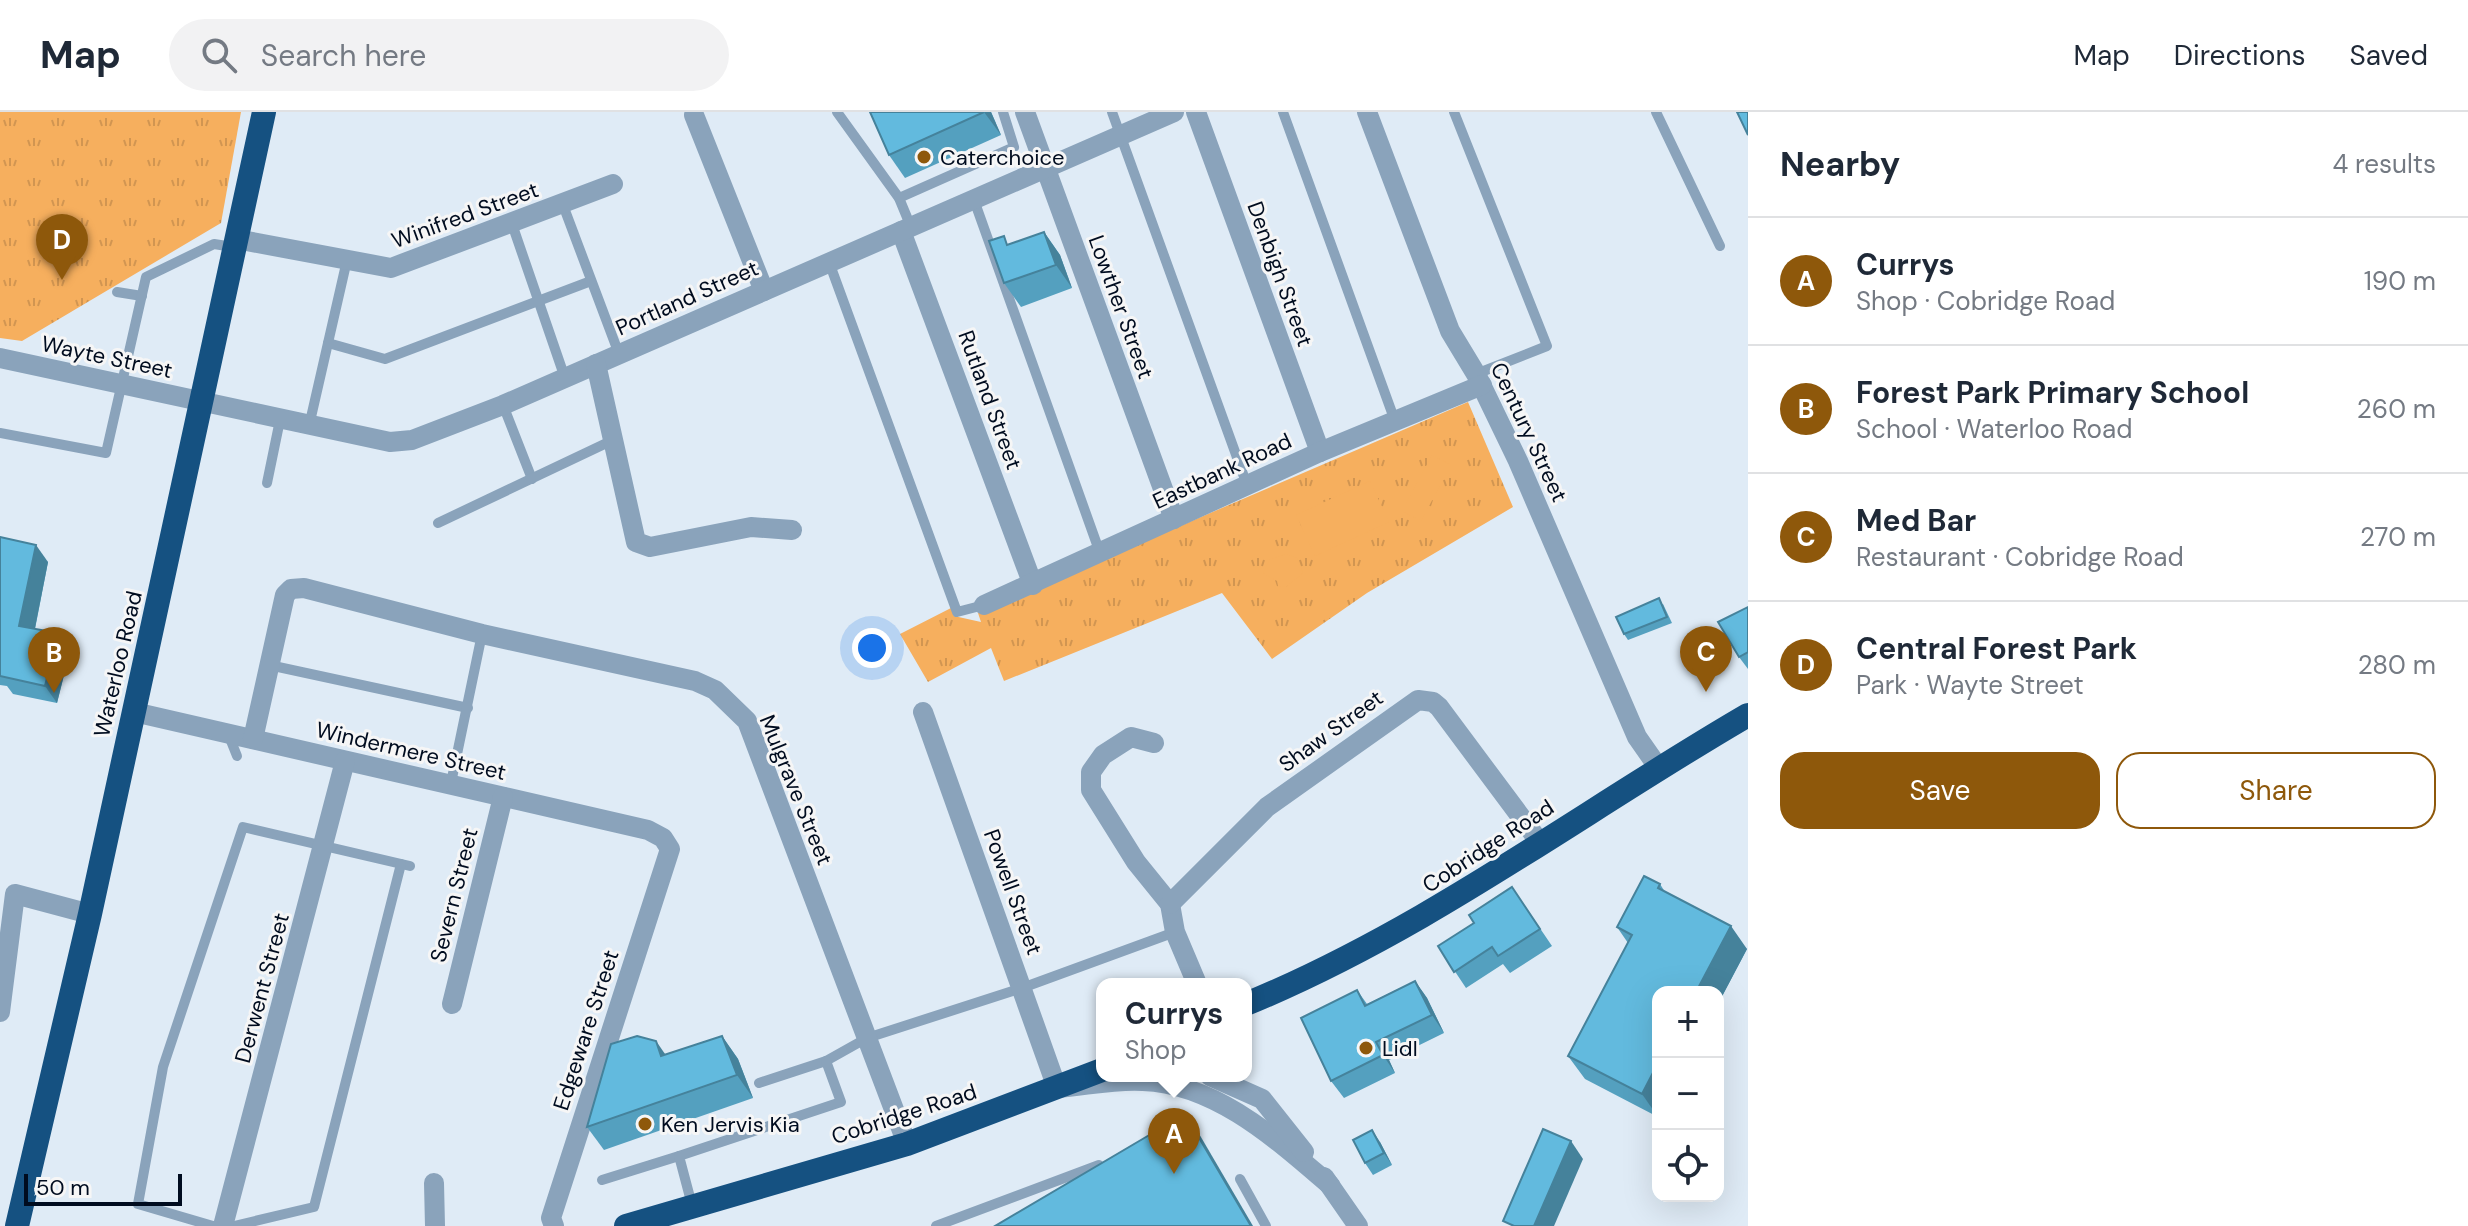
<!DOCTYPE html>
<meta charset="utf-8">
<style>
body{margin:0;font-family:"DM Sans",sans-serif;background:#f2f2f3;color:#1f2937}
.controls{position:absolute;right:24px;bottom:24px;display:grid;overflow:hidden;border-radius:16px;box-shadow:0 8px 32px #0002}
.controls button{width:72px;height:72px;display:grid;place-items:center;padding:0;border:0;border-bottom:2px solid #e0e1e3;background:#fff;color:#1f2937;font:40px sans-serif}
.scale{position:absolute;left:24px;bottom:20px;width:158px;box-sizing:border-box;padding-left:8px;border:4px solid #000c1f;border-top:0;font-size:22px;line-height:28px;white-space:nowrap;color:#000c1f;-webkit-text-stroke:6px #f6f6f6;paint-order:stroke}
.you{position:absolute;left:872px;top:536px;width:28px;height:28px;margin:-20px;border:6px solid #fff;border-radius:50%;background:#1a73e8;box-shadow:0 0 0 12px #1a73e833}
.badge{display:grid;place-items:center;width:52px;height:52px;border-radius:50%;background:#8e580b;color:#fff;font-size:26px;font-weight:700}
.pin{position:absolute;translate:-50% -66px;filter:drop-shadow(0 2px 4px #0008)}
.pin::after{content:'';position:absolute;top:42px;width:28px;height:24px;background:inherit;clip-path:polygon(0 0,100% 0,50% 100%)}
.popup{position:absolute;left:1096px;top:866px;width:156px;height:104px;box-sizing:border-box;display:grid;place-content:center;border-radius:16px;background:#fff;filter:drop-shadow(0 2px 6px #0005);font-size:26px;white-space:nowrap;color:#747a83}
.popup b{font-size:30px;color:#1f2937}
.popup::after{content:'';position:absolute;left:50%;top:100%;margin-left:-16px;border:16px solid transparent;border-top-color:#fff}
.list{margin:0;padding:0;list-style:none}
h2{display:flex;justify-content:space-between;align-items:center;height:104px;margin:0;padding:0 32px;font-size:34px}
h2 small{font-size:26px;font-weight:400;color:#747a83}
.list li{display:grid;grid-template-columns:52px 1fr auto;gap:24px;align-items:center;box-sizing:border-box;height:128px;padding:0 32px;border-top:2px solid #e0e1e3}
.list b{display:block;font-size:30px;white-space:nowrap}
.list p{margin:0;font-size:26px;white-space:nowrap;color:#747a83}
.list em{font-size:26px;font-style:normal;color:#747a83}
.actions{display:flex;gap:16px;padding:24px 32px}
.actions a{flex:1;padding:18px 0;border:2px solid #8e580b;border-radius:24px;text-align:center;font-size:28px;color:#8e580b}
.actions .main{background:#8e580b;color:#fff}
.icon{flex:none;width:44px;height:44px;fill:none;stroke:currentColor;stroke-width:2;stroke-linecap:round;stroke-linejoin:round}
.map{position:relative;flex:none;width:1748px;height:1114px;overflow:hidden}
header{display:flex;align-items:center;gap:48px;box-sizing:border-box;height:112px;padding:0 40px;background:#fff;border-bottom:2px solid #e0e1e3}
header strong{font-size:38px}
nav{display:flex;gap:44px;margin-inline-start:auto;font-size:28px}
.search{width:560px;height:72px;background:#f2f2f3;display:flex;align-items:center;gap:20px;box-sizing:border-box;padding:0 28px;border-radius:44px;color:#747a83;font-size:30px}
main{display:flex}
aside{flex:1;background:#fff}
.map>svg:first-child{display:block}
</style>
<header>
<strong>Map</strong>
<div class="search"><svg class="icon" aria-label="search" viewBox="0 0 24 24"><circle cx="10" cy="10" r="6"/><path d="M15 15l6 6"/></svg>Search here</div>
<nav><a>Map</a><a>Directions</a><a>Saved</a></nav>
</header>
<main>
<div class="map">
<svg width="1748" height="1114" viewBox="0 0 1748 1114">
<defs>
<pattern id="park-tufts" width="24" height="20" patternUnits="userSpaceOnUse" patternTransform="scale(2)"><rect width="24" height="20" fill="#f6af5e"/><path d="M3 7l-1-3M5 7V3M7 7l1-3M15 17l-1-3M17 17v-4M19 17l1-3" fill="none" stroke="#d19551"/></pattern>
</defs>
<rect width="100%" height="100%" fill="#dfebf6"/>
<!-- park -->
<g fill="url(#park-tufts)">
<path d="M 0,0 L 241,0 L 221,111 L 22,229 L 0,226 Z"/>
<path d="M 1468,290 L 1513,395 L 1367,481 L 1272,547 L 1222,481 L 1004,569 L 991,536 L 928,570 L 900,522 L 951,496 L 954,504 L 981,510 L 978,501 Z"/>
</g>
<!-- pitch -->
<g fill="#f6af5e">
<path d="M 1432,343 L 1451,353 L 1421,409 L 1402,399 Z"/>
<path d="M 1370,369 L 1389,410 L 1315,444 L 1296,403 Z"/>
<path d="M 1286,442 L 1297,446 L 1303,461 L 1286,475 L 1278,474 L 1277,469 L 1263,461 L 1270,447 Z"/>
</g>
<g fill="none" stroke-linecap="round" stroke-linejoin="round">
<!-- lane -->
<g stroke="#8aa3bb" stroke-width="10">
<path d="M 837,0 L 899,86 L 911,115"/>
<path d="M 1112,0 L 1247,373"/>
<path d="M 1283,0 L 1395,309"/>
<path d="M 1454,0 L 1547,234 L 1476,262"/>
<path d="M 1656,0 L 1720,134"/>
<path d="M 899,86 L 1014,35 L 1003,0"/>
<path d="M 974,88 L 1100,441"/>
<path d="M 563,93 L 619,242"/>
<path d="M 512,112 L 565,266"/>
<path d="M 829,150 L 957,500 L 984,493"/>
<path d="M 117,180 L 142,184"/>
<path d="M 328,231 L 385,247 L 591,169"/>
<path d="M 503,293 L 532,367"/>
<path d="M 309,314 L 347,148"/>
<path d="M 0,321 L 106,341 L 146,165 L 214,132 L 233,135"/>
<path d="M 267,371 L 280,308"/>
<path d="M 438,411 L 613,328"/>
<path d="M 269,553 L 468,596"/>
<path d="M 229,624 L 237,644"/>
<path d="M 451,671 L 482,522"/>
<path d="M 759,971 L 826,949 L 867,926 L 1022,876 L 1175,820"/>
<path d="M 1240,1067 L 1266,1114"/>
<path d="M 602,1068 L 679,1044"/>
<path d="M 692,1093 L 679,1044 L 841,990 L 826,949"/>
<path d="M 213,1114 L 138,1092 L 163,955 L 243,715 L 410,754"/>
<path d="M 234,1114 L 314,1095 L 401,752"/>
<path d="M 936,1114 L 1099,1053"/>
</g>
<!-- street -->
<g stroke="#8aa3bb" stroke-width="20">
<path d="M 1025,0 L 1174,407"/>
<path d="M 1196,0 L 1320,340"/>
<path d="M 1367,0 L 1450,219 L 1476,262 L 1518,349 L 1637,625 L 1658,655"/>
<path d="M 694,3 L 764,179"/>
<path d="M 901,119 L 1033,473"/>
<path d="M 236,127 L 391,156 L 613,72"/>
<path d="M 0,246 L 390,330 L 412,328 L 503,293 L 1174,0"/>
<path d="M 596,252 L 636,430 L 650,435 L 751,415 L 792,418"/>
<path d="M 984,493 L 1320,340 L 1482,273"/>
<path d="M 134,600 L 648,718 L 663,726 L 670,737 L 551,1106 L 554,1114"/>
<path d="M 923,600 L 1057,976 C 1085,974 1115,967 1143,969 C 1217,972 1277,1028 1330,1073"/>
<path d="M 253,627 L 285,483 L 291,477 L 304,476 L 482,522 L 695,569 L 715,578 L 747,609 L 907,1032"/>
<path d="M 1154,631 L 1131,625 L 1103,643 L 1091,660 L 1091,678 L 1136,750 L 1170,792 L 1175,820 L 1197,872"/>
<path d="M 1170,792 L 1267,695 L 1418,588 L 1433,590 L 1439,595 L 1541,732"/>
<path d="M 452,892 L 503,685"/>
<path d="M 0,900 L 15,782 L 90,802"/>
<path d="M 1210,964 L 1262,987 L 1304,1040"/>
<path d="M 1324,1065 L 1358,1114"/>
<path d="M 434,1071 L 435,1114"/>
<path d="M 223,1114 L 345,649"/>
</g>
<!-- highway -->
<g stroke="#155181" stroke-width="24">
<path d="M 1246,892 C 1426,818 1581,700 1748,603"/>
<path d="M 17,1114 L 90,802 L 264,0"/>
<path d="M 626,1114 L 907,1032 L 1102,958"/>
</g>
</g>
<!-- wall -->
<g fill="#54a0bf">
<path d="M 870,0 L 991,0 L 1001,23 L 905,66 L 889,43 Z"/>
<path d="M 1044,120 L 1060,143 L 1072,176 L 1021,195 L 1004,171 L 1010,132 Z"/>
<path d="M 0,425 L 48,450 L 35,517 L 58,521 L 70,539 L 57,591 L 13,582 L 7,574 L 0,573 Z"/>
<path d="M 1663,492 L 1672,511 L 1628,528 L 1624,522 Z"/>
<path d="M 1748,495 L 1748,557 L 1739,545 Z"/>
<path d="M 1660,772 L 1665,780 L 1747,837 L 1718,892 L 1718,880 L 1658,1005 L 1585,967 L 1568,944 L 1628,831 L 1617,815 Z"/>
<path d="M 1512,775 L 1552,834 L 1510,861 L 1503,852 L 1466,876 L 1438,834 L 1474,811 Z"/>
<path d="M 1415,869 L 1427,886 L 1444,921 L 1389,948 L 1395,961 L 1344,986 L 1331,969 L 1357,878 L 1367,892 Z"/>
<path d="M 722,924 L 738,947 L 753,986 L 604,1038 L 587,1015 L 665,943 Z"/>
<path d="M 1380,1030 L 1392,1053 L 1373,1063 L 1365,1051 Z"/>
</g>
<!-- shaded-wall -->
<g fill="#45829b">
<path d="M 984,0 L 991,0 L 1001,23 Z"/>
<path d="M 1044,120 L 1060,143 L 1072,176 L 1056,153 Z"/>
<path d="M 36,433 L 48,450 L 32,531 L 19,514 Z"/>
<path d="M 58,521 L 70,539 L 57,591 L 45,574 Z"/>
<path d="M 1731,814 L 1747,837 L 1718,892 L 1718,880 L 1696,880 Z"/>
<path d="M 1415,869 L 1427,886 L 1444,921 L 1432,903 Z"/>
<path d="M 722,924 L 738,947 L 753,986 L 737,963 Z"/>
<path d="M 656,929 L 672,952 L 661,944 Z"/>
<path d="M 1376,930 L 1389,948 L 1395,961 L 1383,943 Z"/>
<path d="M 1658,951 L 1658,1005 L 1642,982 Z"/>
<path d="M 1185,1002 L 1198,1020 L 1253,1114 L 1251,1114 Z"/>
<path d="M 1372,1018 L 1380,1030 L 1392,1053 L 1384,1041 Z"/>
<path d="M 1571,1029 L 1583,1047 L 1554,1114 L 1534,1114 Z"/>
</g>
<!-- building -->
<g fill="#62bade" stroke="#45829b" stroke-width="2">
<path d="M 870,0 L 984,0 L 889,43 Z"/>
<path d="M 1737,0 L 1748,0 L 1748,23 Z"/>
<path d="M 1044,120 L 1056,153 L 1004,171 L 989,129 L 1004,124 L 1007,133 Z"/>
<path d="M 0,425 L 36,433 L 19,514 L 58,521 L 45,574 L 0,564 Z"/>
<path d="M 1659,486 L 1667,505 L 1624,522 L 1616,505 Z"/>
<path d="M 1748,495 L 1748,540 L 1739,545 L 1718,510 Z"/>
<path d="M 1644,764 L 1660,772 L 1658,776 L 1731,814 L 1696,880 L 1658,880 L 1658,951 L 1642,982 L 1568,944 L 1632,823 L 1617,815 Z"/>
<path d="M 1512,775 L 1540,817 L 1498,844 L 1492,835 L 1454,860 L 1438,834 L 1474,811 L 1469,803 Z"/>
<path d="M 1415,869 L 1432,903 L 1376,930 L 1383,943 L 1331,969 L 1301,906 L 1357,878 L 1365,894 Z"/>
<path d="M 637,924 L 656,929 L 661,944 L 722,924 L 737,963 L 587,1015 L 611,932 Z"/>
<path d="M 1185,1002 L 1251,1114 L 995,1114 Z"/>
<path d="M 1543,1017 L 1571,1029 L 1534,1114 L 1514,1114 L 1503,1109 Z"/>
<path d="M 1372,1018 L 1384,1041 L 1365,1051 L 1353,1028 Z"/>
</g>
<!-- markers -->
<g fill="#8e580b" stroke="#f6f6f6" stroke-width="3">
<circle cx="924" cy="45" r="8"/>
<circle cx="1366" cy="936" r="8"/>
<circle cx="645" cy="1012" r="8"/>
</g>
<g text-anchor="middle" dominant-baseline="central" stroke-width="6" stroke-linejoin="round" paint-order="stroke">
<!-- poi labels -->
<g font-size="22" fill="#000c1f" stroke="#f6f6f6" text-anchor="start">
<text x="940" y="45">Caterchoice</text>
<text x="1382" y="936">Lidl</text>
<text x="661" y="1012">Ken Jervis Kia</text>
</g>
<!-- street labels -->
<g font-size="22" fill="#000c1f" stroke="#f6f6f6">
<text transform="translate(465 103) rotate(-20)">Winifred Street</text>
<text transform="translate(1280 162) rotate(70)">Denbigh Street</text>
<text transform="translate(687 186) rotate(-24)">Portland Street</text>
<text transform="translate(1121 195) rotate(70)">Lowther Street</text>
<text transform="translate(107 245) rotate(12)">Wayte Street</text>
<text transform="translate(990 288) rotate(70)">Rutland Street</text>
<text transform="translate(1529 320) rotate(65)">Century Street</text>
<text transform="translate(1222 359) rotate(-25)">Eastbank Road</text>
<text transform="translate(118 552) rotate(-77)">Waterloo Road</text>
<text transform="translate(1331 619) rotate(-36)">Shaw Street</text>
<text transform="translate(411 639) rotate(13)">Windermere Street</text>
<text transform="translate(796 678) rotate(68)">Mulgrave Street</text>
<text transform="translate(1488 734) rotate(-33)">Cobridge Road</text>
<text transform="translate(1013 780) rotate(70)">Powell Street</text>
<text transform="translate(454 783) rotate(-76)">Severn Street</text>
<text transform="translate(262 876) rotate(-75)">Derwent Street</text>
<text transform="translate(586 918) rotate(-72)">Edgeware Street</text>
<text transform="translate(904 1002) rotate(-18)">Cobridge Road</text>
</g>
</g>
</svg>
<div class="controls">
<button>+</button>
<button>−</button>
<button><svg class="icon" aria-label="locate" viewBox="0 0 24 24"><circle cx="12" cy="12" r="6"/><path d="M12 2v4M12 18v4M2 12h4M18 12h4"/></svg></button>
</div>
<div class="scale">50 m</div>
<div class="you"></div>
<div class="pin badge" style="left:1174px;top:1062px">A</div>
<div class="popup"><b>Currys</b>Shop</div>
<div class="pin badge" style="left:54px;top:581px">B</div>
<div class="pin badge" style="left:1706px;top:580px">C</div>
<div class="pin badge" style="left:62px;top:168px">D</div>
</div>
<aside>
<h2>Nearby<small>4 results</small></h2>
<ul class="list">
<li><span class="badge">A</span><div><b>Currys</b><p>Shop · Cobridge Road</p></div><em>190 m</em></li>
<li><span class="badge">B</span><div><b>Forest Park Primary School</b><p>School · Waterloo Road</p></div><em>260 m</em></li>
<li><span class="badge">C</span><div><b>Med Bar</b><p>Restaurant · Cobridge Road</p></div><em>270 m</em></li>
<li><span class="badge">D</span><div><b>Central Forest Park</b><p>Park · Wayte Street</p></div><em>280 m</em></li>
</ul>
<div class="actions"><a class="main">Save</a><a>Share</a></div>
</aside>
</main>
